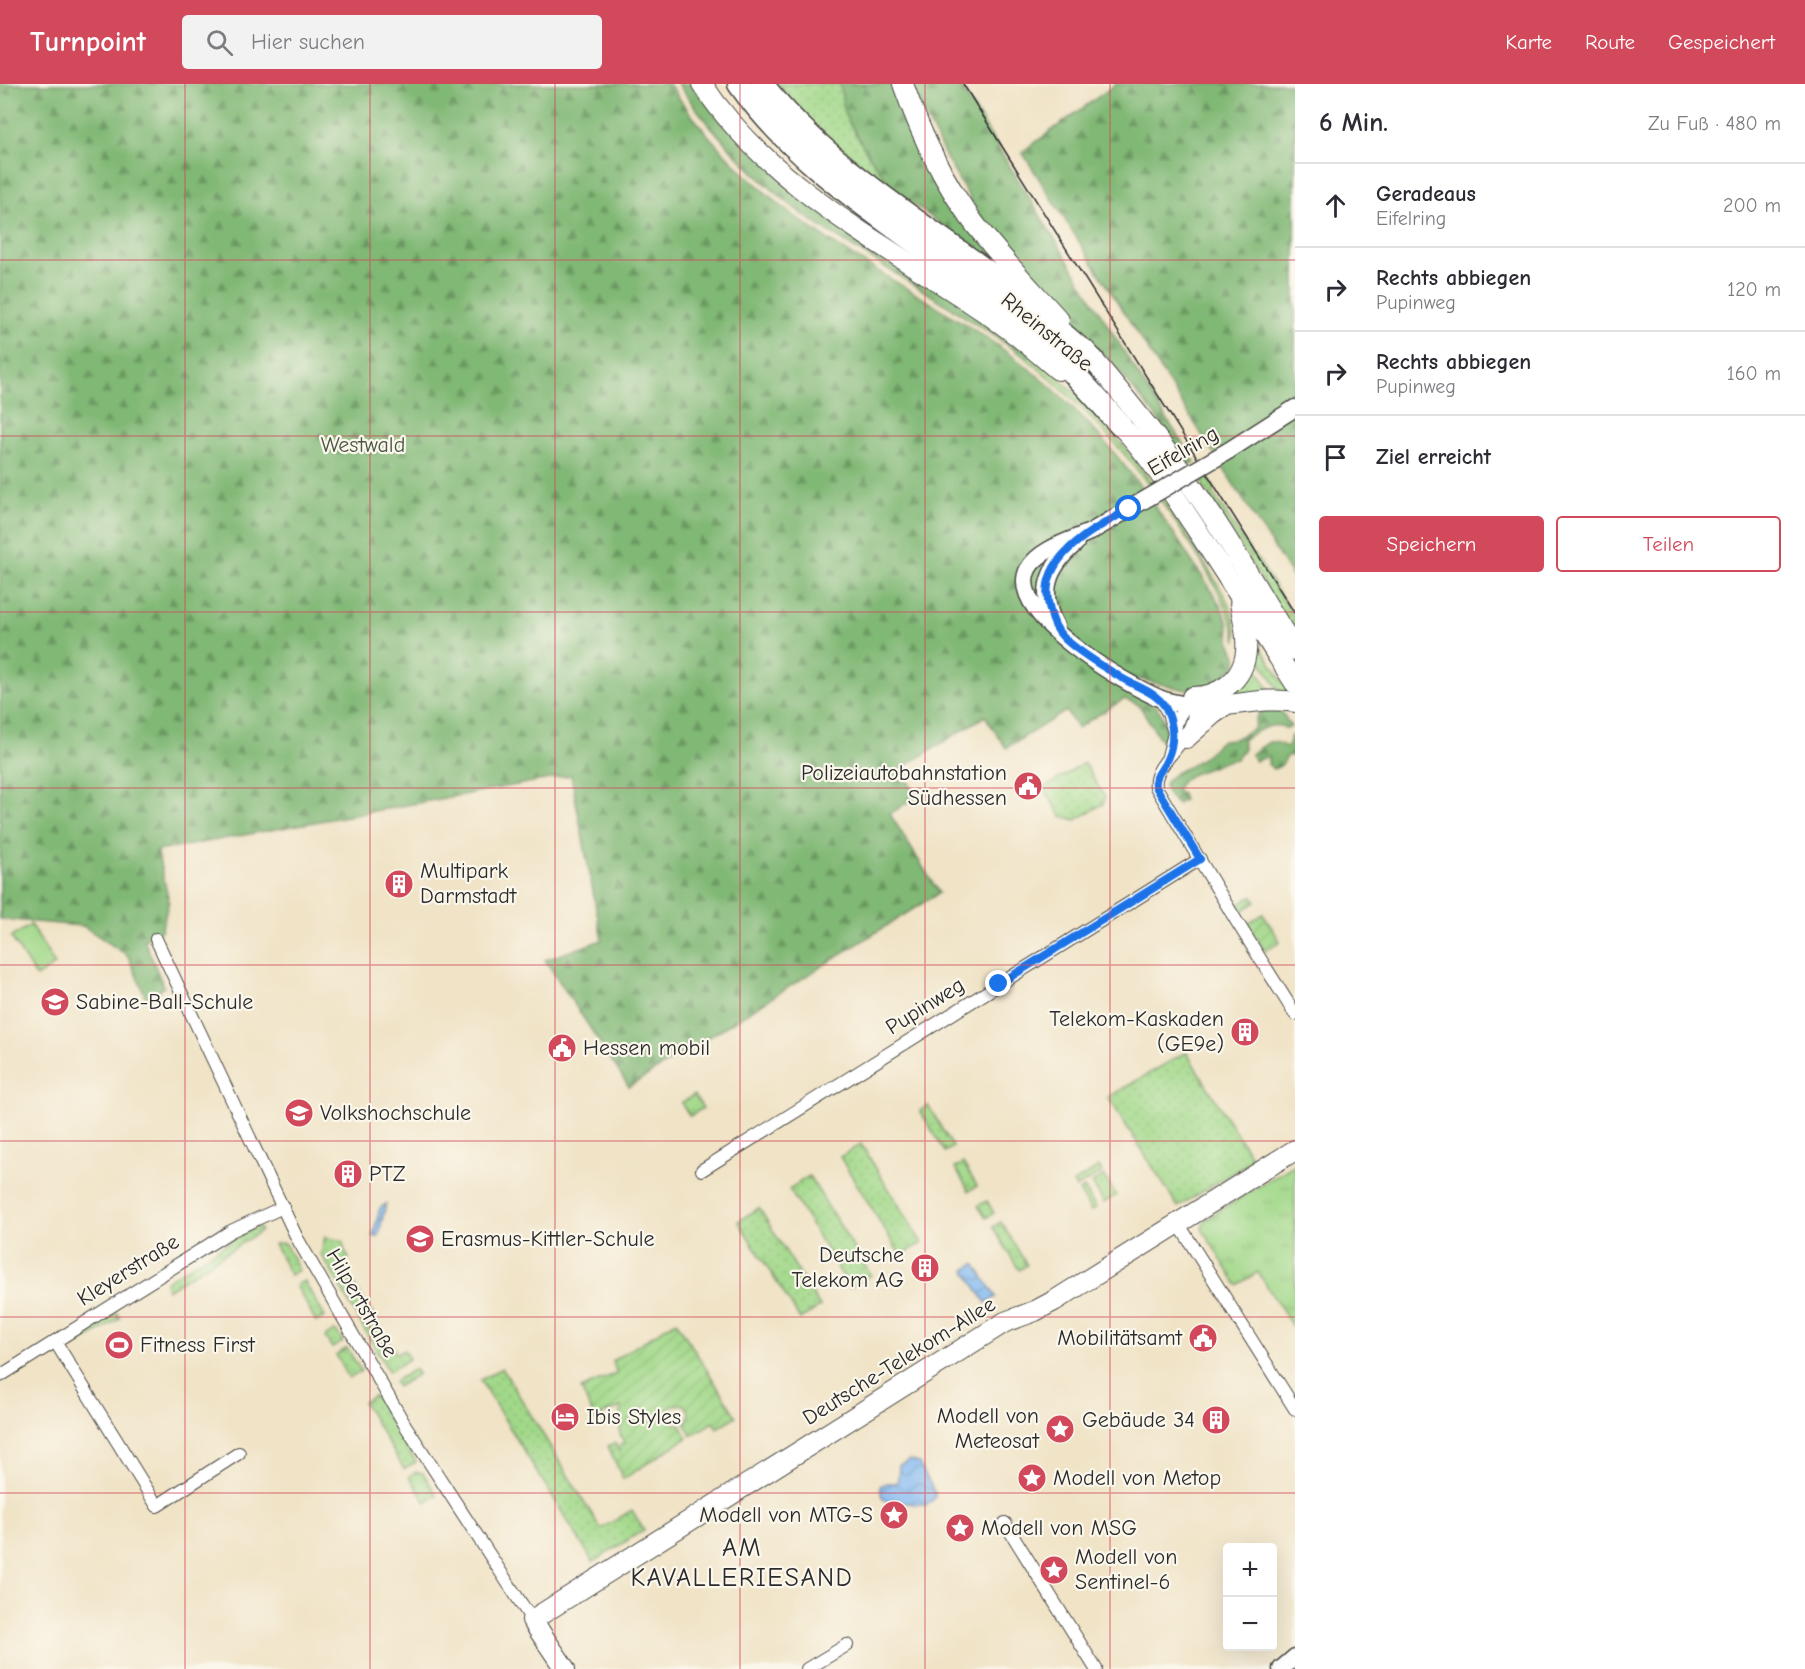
<!DOCTYPE html>
<html lang="de">
<meta charset="utf-8">
<style>
body{margin:0;font-family:"Comic Neue",sans-serif;background:#f2f2f3;color:#2b2b33}
.controls{position:absolute;right:18px;bottom:18px;display:grid;overflow:hidden;border-radius:6px;box-shadow:0 6px 24px #0002}
.controls button{width:54px;height:54px;display:grid;place-items:center;padding:0;border:0;border-bottom:2px solid #e1e1e2;background:#fff;color:#2b2b33;font:30px sans-serif}
.stop{position:absolute;width:18px;height:18px;margin:-14px;border:4px solid #1a73e8;border-radius:50%;background:#fff}
.stop.end{background:#1a73e8;border-color:#fff;box-shadow:0 2px 6px #0008}
.list{margin:0;padding:0;list-style:none}
h2{display:flex;justify-content:space-between;align-items:center;height:78px;margin:0;padding:0 24px;font-size:26px}
h2 small{font-size:20px;font-weight:400;color:#7c7c81}
.list li{display:grid;grid-template-columns:39px 1fr auto;gap:18px;align-items:center;box-sizing:border-box;height:84px;padding:0 24px;border-top:2px solid #e1e1e2}
.list b{display:block;font-size:22px;white-space:nowrap}
.list p{margin:0;font-size:20px;white-space:nowrap;color:#7c7c81}
.list em{font-size:20px;font-style:normal;color:#7c7c81}
.actions{display:flex;gap:12px;padding:18px 24px}
.actions a{flex:1;padding:14px 0;border:2px solid #d1495b;border-radius:6px;text-align:center;font-size:21px;color:#d1495b}
.actions .main{background:#d1495b;color:#fff}
.icon{flex:none;width:33px;height:33px;fill:none;stroke:currentColor;stroke-width:2;stroke-linecap:round;stroke-linejoin:round}
.map{position:relative;flex:none;width:1295px;height:1585px;overflow:hidden}
header{display:flex;align-items:center;gap:36px;box-sizing:border-box;height:84px;padding:0 30px;background:#d1495b;color:#fff}
header strong{font-size:28px}
nav{display:flex;gap:33px;margin-inline-start:auto;font-size:21px}
.search{width:420px;height:54px;background:#f2f2f3;display:flex;align-items:center;gap:15px;box-sizing:border-box;padding:0 21px;border-radius:6px;color:#7c7c81;font-size:22px}
main{display:flex}
aside{flex:1;background:#fff}
.map>svg:first-child{display:block}
</style>
<header>
<strong>Turnpoint</strong>
<div class="search"><svg class="icon" aria-label="search" viewBox="0 0 24 24"><circle cx="10" cy="10" r="6"/><path d="M15 15l6 6"/></svg>Hier suchen</div>
<nav><a>Karte</a><a>Route</a><a>Gespeichert</a></nav>
</header>
<main>
<div class="map">
<svg width="1295" height="1585" viewBox="0 0 1295 1585">
<defs>
<pattern id="grass-dots" width="8" height="8" patternUnits="userSpaceOnUse" patternTransform="scale(1.5)"><rect width="8" height="8" fill="#a1d889"/><path d="M2 2h.1M6 6h.1" fill="none" stroke="#8bba76" stroke-width="1.8" stroke-linecap="round"/></pattern>
<pattern id="forest-firs" width="22" height="20" patternUnits="userSpaceOnUse" patternTransform="scale(1.5)"><rect width="22" height="20" fill="#80b875"/><path d="M5 1l3.5 6h-7zM16 11l3.5 6h-7z" fill="#699660"/></pattern>
<pattern id="park-tufts" width="24" height="20" patternUnits="userSpaceOnUse" patternTransform="scale(1.5)"><rect width="24" height="20" fill="#a1d889"/><path d="M3 7l-1-3M5 7V3M7 7l1-3M15 17l-1-3M17 17v-4M19 17l1-3" fill="none" stroke="#8bba76"/></pattern>
<pattern id="garden-furrows" width="10" height="10" patternUnits="userSpaceOnUse" patternTransform="scale(1.5)"><rect width="10" height="10" fill="#a1d889"/><path d="M-1 1l2-2M0 10L10 0M9 11l2-2" fill="none" stroke="#8bba76"/></pattern>
<pattern id="water-waves" width="16" height="10" patternUnits="userSpaceOnUse" patternTransform="scale(1.5)"><rect width="16" height="10" fill="#83b9f2"/><path d="M0 5q4-4 8 0t8 0" fill="none" stroke="#6b97c4"/></pattern>
</defs>
<rect width="100%" height="100%" fill="#fbf7ec"/>
<filter id="ink" filterUnits="userSpaceOnUse"><feTurbulence type="fractalNoise" baseFrequency=".0167" numOctaves="2"/><feDisplacementMap in="SourceGraphic" scale="12" xChannelSelector="R" yChannelSelector="G"/><feConvolveMatrix kernelMatrix="1 2 1 2 8 2 1 2 1" color-interpolation-filters="sRGB"/></filter>
<filter id="wash" filterUnits="userSpaceOnUse"><feTurbulence type="fractalNoise" baseFrequency=".008" numOctaves="4" result="noise"/><feDisplacementMap in="SourceGraphic" scale="24" xChannelSelector="R" yChannelSelector="G"/><feGaussianBlur stdDeviation="1.35" result="paint"/><feColorMatrix in="noise" values="0 0 0 0 0 0 0 0 0 0 0 0 0 0 0 0 0 1.4 0 .05"/><feComposite in="paint" operator="in"/></filter>
<g filter="url(#wash)">
<rect width="100%" height="100%" fill="#f0e3c6"/>
<!-- grass -->
<g fill="url(#grass-dots)" stroke="#66825a" stroke-width="1.5">
<path d="M 777,0 L 840,0 L 845,31 L 867,69 L 894,106 L 822,50 Z"/>
<path d="M 1030,269 C 1101,326 1158,400 1204,478 C 1220,504 1237,526 1237,557 C 1229,523 1212,495 1194,466 C 1148,393 1093,328 1026,274 Z"/>
<path d="M 1207,394 L 1215,405 L 1213,409 L 1253,472 L 1255,471 L 1295,535 L 1295,550 L 1201,398 Z"/>
<path d="M 1252,549 L 1292,613 L 1282,611 L 1260,576 L 1251,568 Z"/>
<path d="M 1253,579 L 1272,610 L 1221,613 Z"/>
<path d="M 1084,679 L 1105,713 L 1103,720 L 1076,736 L 1061,732 L 1044,704 Z"/>
<path d="M 1186,968 L 1253,1076 L 1178,1123 L 1108,1013 Z"/>
<path d="M 928,1021 L 953,1063 L 945,1068 L 920,1027 Z"/>
<path d="M 861,1060 L 922,1159 L 901,1172 L 840,1073 Z"/>
<path d="M 963,1079 L 977,1102 L 969,1107 L 955,1084 Z"/>
<path d="M 1099,1083 L 1102,1088 L 1076,1104 L 1073,1099 Z"/>
<path d="M 809,1092 L 871,1191 L 850,1204 L 789,1105 Z"/>
<path d="M 1104,1092 L 1116,1111 L 1104,1119 L 1092,1099 Z"/>
<path d="M 1084,1104 L 1096,1124 L 1091,1127 L 1079,1107 Z"/>
<path d="M 987,1117 L 994,1129 L 986,1134 L 978,1122 Z"/>
<path d="M 759,1124 L 820,1223 L 800,1235 L 738,1137 Z"/>
<path d="M 1001,1138 L 1027,1181 L 1019,1186 L 993,1143 Z"/>
<path d="M 259,1143 L 261,1147 L 167,1206 L 165,1199 L 169,1195 L 247,1147 Z"/>
<path d="M 325,1153 L 343,1157 L 344,1165 L 349,1174 L 341,1180 L 397,1270 L 404,1266 L 409,1275 L 389,1288 L 321,1170 Z"/>
<path d="M 283,1159 L 285,1160 L 299,1186 L 290,1191 L 274,1160 Z"/>
<path d="M 304,1197 L 325,1233 L 316,1238 L 296,1201 Z"/>
<path d="M 116,1228 L 120,1234 L 71,1265 L 80,1251 Z"/>
<path d="M 334,1247 L 337,1248 L 343,1258 L 332,1264 L 325,1253 Z"/>
<path d="M 347,1264 L 361,1287 L 349,1294 L 336,1271 Z"/>
<path d="M 502,1284 L 601,1445 L 632,1426 L 644,1446 L 593,1478 L 480,1296 Z"/>
<path d="M 415,1285 L 418,1290 L 397,1303 L 394,1297 Z"/>
<path d="M 373,1312 L 376,1313 L 416,1378 L 404,1385 L 363,1318 Z"/>
<path d="M 416,1388 L 423,1389 L 437,1411 L 426,1419 L 409,1392 Z"/>
</g>
<!-- forest -->
<g fill="url(#forest-firs)" stroke="#567250" stroke-width="1.5">
<path d="M 0,0 L 669,0 C 700,46 739,88 783,123 C 863,186 958,227 1037,291 C 1099,342 1148,409 1191,476 C 1203,494 1218,513 1226,534 C 1229,543 1229,551 1231,560 C 1234,571 1237,567 1236,581 L 1211,603 L 1186,606 L 1130,593 C 1144,610 1177,635 1162,658 L 1139,621 L 1124,615 L 1077,644 L 1066,627 L 1006,664 L 985,632 L 900,685 L 917,712 L 890,730 L 939,809 L 629,1003 L 545,876 L 602,856 L 571,691 L 157,767 L 169,817 L 161,847 L 144,856 L 164,903 L 147,916 L 128,872 L 83,842 L 0,835 Z"/>
<path d="M 678,0 L 692,0 L 721,38 L 1030,269 L 1026,274 C 971,234 911,200 853,163 C 831,150 809,136 789,120 C 746,85 710,45 678,0 Z"/>
<path d="M 840,0 L 894,0 L 1001,184 L 894,106 L 867,69 L 845,31 Z"/>
<path d="M 913,0 L 959,0 L 1144,300 L 1195,378 L 1190,381 L 1157,334 L 1122,291 L 982,135 L 947,76 L 921,22 Z"/>
<path d="M 1116,0 L 1295,0 L 1295,497 L 1022,68 Z"/>
<path d="M 1271,625 L 1281,626 L 1291,643 L 1286,644 C 1272,636 1255,649 1242,656 L 1244,664 L 1236,675 C 1227,676 1222,678 1214,682 C 1199,689 1183,689 1176,707 L 1182,710 L 1184,716 L 1177,720 C 1147,694 1180,690 1196,678 C 1206,672 1213,664 1222,656 L 1235,655 L 1255,644 C 1255,630 1259,628 1271,625 Z"/>
<path d="M 1291,652 L 1295,653 L 1295,673 L 1289,671 C 1281,678 1286,681 1273,685 L 1268,680 L 1269,672 L 1255,677 L 1251,670 L 1269,658 L 1276,658 L 1286,663 L 1289,661 Z"/>
</g>
<!-- park -->
<g fill="url(#park-tufts)" stroke="#66825a" stroke-width="1.5">
<path d="M 694,1011 L 703,1024 L 690,1032 L 681,1019 Z"/>
<path d="M 1295,1080 L 1295,1247 L 1258,1188 L 1237,1201 L 1202,1145 L 1205,1136 Z"/>
</g>
<!-- garden -->
<g fill="url(#garden-furrows)" stroke="#66825a" stroke-width="1.5">
<path d="M 1252,812 L 1256,818 L 1240,828 L 1236,822 Z"/>
<path d="M 1263,830 L 1280,857 L 1265,867 L 1248,840 Z"/>
<path d="M 676,1237 L 736,1332 L 717,1344 L 713,1338 L 691,1352 L 685,1339 L 689,1332 L 688,1325 L 683,1320 L 672,1321 L 668,1327 L 668,1334 L 674,1340 L 681,1340 L 687,1354 L 623,1395 L 608,1362 L 615,1359 L 620,1369 L 620,1361 L 625,1359 L 620,1351 L 621,1323 L 602,1331 L 603,1335 L 596,1338 L 581,1305 L 617,1289 L 612,1277 Z"/>
</g>
<!-- pitch -->
<path fill="#a1d889" stroke="#66825a" stroke-width="1.5" d="M 31,841 L 55,881 L 36,893 L 11,853 Z"/>
<!-- water -->
<g fill="url(#water-waves)" stroke="#57728e" stroke-width="1.5">
<path d="M 386,1120 L 378,1153 L 373,1152 L 380,1124 Z"/>
<path d="M 975,1180 L 996,1213 L 986,1219 L 965,1186 Z"/>
<path d="M 910,1376 L 919,1379 C 924,1391 934,1403 936,1413 L 927,1421 L 887,1417 L 882,1414 L 880,1402 L 887,1399 L 895,1399 L 898,1396 L 899,1381 Z"/>
</g>
</g>
<g filter="url(#ink)">
<g fill="none" stroke-linecap="round" stroke-linejoin="round">
<!-- street casing -->
<g stroke="#494742" stroke-width="14">
<g id="street">
<path d="M 1160,615 L 1168,629 L 1174,649"/>
<path d="M 1193,617 C 1202,655 1151,676 1156,703 L 1237,838 L 1295,930"/>
<path d="M 1168,672 L 1178,634 L 1189,616"/>
<path d="M 156,855 L 297,1154 L 405,1341 L 532,1536"/>
<path d="M 702,1086 L 1200,775"/>
<path d="M 1178,1139 L 1295,1325"/>
<path d="M 55,1257 L 157,1422 L 239,1369"/>
<path d="M 0,1292 L 231,1147 L 283,1123"/>
<path d="M 1005,1439 L 1096,1585"/>
<path d="M 807,1585 L 847,1561"/>
</g>
</g>
<!-- secondary casing -->
<g stroke="#494742" stroke-width="19">
<g id="secondary">
<path d="M 1228,367 L 1295,324"/>
<path d="M 1129,425 C 1116,433 1103,441 1090,448 C 1070,457 1039,465 1028,485 C 1005,530 1125,600 1159,614 C 1170,619 1182,620 1194,622"/>
<path d="M 1056,542 C 1038,508 1048,483 1076,459"/>
<path d="M 1281,1585 L 1295,1573"/>
</g>
</g>
<!-- primary casing -->
<g stroke="#494742" stroke-width="22">
<g id="primary">
<path d="M 702,0 C 769,102 884,160 983,227 C 1009,244 1034,265 1058,286"/>
<path d="M 903,0 C 920,48 943,98 974,139 C 1000,173 1030,204 1059,236"/>
<path d="M 1084,265 C 1125,313 1164,361 1200,414 C 1234,463 1263,516 1295,566"/>
<path d="M 1109,331 C 1143,360 1168,403 1193,440 C 1228,493 1261,546 1295,599"/>
<path d="M 1192,613 C 1205,613 1216,610 1227,602 C 1254,582 1247,549 1240,520"/>
<path d="M 1194,622 C 1229,625 1261,612 1295,618"/>
<path d="M 1186,654 L 1213,630 L 1225,622"/>
<path d="M 565,1585 L 532,1536 L 1005,1238 L 1035,1227 L 1054,1217 L 1295,1066"/>
</g>
</g>
<!-- highway casing -->
<g stroke="#494742" stroke-width="25">
<g id="highway">
<path d="M 739,0 C 805,93 906,147 994,216 C 1041,253 1081,295 1120,341"/>
<path d="M 762,0 C 823,77 907,129 985,186 C 1023,214 1058,246 1093,276"/>
</g>
</g>
<!-- street -->
<use href="#street" stroke="#fff" stroke-width="12"/>
<!-- secondary -->
<use href="#secondary" stroke="#fff" stroke-width="16"/>
<!-- primary -->
<use href="#primary" stroke="#fff" stroke-width="20"/>
<!-- highway -->
<use href="#highway" stroke="#fff" stroke-width="22"/>
<!-- tram -->
<path stroke="#2b2b2b" stroke-width="1.5" d="M 963,0 L 1295,530"/>
<!-- secondary-bridge casing -->
<g stroke="#494742" stroke-width="19" stroke-linecap="butt">
<path id="secondary-bridge" d="M 1129,425 L 1228,367"/>
</g>
<!-- secondary-bridge -->
<use href="#secondary-bridge" stroke="#fff" stroke-width="16"/>
</g>
</g>
<g fill="none" stroke-linecap="round" stroke-linejoin="round" filter="url(#ink)">
<!-- route -->
<path stroke="#1a73e8" stroke-width="8" d="M 999,900 L 1200,775 L 1156,703 C 1154,691 1163,686 1167,675 C 1175,657 1174,640 1165,623 C 1157,608 1134,602 1120,593 C 1101,581 1081,570 1064,554 C 1057,547 1052,536 1050,526 C 1034,474 1092,447 1129,425"/>
</g>
<!-- grid -->
<path fill="none" stroke="#d1495b" stroke-width="1.5" stroke-opacity="0.55" d="M 185,0 L 185,1585M 370,0 L 370,1585M 555,0 L 555,1585M 740,0 L 740,1585M 925,0 L 925,1585M 1110,0 L 1110,1585M 0,176 L 1295,176M 0,352 L 1295,352M 0,528 L 1295,528M 0,704 L 1295,704M 0,881 L 1295,881M 0,1057 L 1295,1057M 0,1233 L 1295,1233M 0,1409 L 1295,1409"/>
<!-- icons -->
<defs>
<g id="civic-disc" transform="scale(1.5)"><circle r="9.5" fill="#d1495b" stroke="#fbf7ec"/><path d="M-.6-6.5H3V-4.5H.6V-3L4-1V1h2V6H-6V1h2V-1L-.6-3ZM-1.2 2.5V6h2.4V2.5Z" fill="#fff"/></g>
<g id="building-disc" transform="scale(1.5)"><circle r="9.5" fill="#d1495b" stroke="#fbf7ec"/><path d="M-4-6H4V6H1V3H-1V6H-4ZM-2.5-4.3h1.7v1.8h-1.7ZM.8-4.3h1.7v1.8H.8ZM-2.5-1h1.7V.8h-1.7ZM.8-1h1.7V.8H.8Z" fill="#fff"/></g>
<g id="school-disc" transform="scale(1.5)"><circle r="9.5" fill="#d1495b" stroke="#fbf7ec"/><path d="M0-5L7-2L0 1L-7-2ZM-4 1L0 2.5L4 1V4Q0 6-4 4Z" fill="#fff"/></g>
<g id="stadium-disc" transform="scale(1.5)"><circle r="9.5" fill="#d1495b" stroke="#fbf7ec"/><path d="M0-5a6.5 5 0 1 0 0 10a6.5 5 0 1 0 0-10ZM-3.5-1.8h7v3.6h-7Z" fill="#fff"/></g>
<g id="hotel-disc" transform="scale(1.5)"><circle r="9.5" fill="#d1495b" stroke="#fbf7ec"/><path d="M-6-4.5h1.5V1H6V5H4.5V3h-9V5H-6ZM-4 0a1.8 1.8 0 1 1 3.6 0ZM.5 0V-2.5h3Q6-2.5 6 0Z" fill="#fff"/></g>
<g id="sight-disc" transform="scale(1.5)"><circle r="9.5" fill="#d1495b" stroke="#fbf7ec"/><path d="M0-6L1.8-2.2L6-1.7L2.9 1.2L3.7 5.4L0 3.3L-3.7 5.4L-2.9 1.2L-6-1.7L-1.8-2.2Z" fill="#fff"/></g>
</defs>
<g fill-rule="evenodd">
<use href="#civic-disc" x="1028" y="702"/>
<use href="#building-disc" x="399" y="800"/>
<use href="#school-disc" x="55" y="918"/>
<use href="#building-disc" x="1245" y="948"/>
<use href="#civic-disc" x="562" y="964"/>
<use href="#school-disc" x="299" y="1029"/>
<use href="#building-disc" x="348" y="1090"/>
<use href="#school-disc" x="420" y="1155"/>
<use href="#building-disc" x="925" y="1184"/>
<use href="#civic-disc" x="1203" y="1254"/>
<use href="#stadium-disc" x="119" y="1261"/>
<use href="#hotel-disc" x="565" y="1333"/>
<use href="#building-disc" x="1216" y="1336"/>
<use href="#sight-disc" x="1060" y="1345"/>
<use href="#sight-disc" x="1032" y="1394"/>
<use href="#sight-disc" x="894" y="1431"/>
<use href="#sight-disc" x="960" y="1444"/>
<use href="#sight-disc" x="1054" y="1486"/>
</g>
<g text-anchor="middle" dominant-baseline="central" stroke-width="4.5" stroke-linejoin="round" paint-order="stroke">
<!-- street labels -->
<g font-size="22" fill="#2b2b2b" stroke="#fbf7ec">
<text transform="translate(1047 248) rotate(39)">Rheinstraße</text>
<text transform="translate(1183 367) rotate(-30)">Eifelring</text>
<text transform="translate(925 922) rotate(-32)">Pupinweg</text>
<text transform="translate(128 1186) rotate(-32)">Kleyerstraße</text>
<text transform="translate(362 1219) rotate(60)">Hilpertstraße</text>
<text transform="translate(899 1277) rotate(-32)">Deutsche-Telekom-Allee</text>
</g>
<!-- park labels -->
<g font-size="22" fill="#485642" stroke="#fbf7ec">
<text x="363" y="361">Westwald</text>
</g>
<!-- poi labels -->
<g font-size="22" fill="#2b2b2b" stroke="#fbf7ec" text-anchor="start">
<text x="1007" y="689" text-anchor="end">Polizeiautobahnstation<tspan x="1007" dy="25">Südhessen</tspan></text>
<text x="420" y="787">Multipark<tspan x="420" dy="25">Darmstadt</tspan></text>
<text x="76" y="918">Sabine-Ball-Schule</text>
<text x="1224" y="935" text-anchor="end">Telekom-Kaskaden<tspan x="1224" dy="25">(GE9e)</tspan></text>
<text x="583" y="964">Hessen mobil</text>
<text x="320" y="1029">Volkshochschule</text>
<text x="369" y="1090">PTZ</text>
<text x="441" y="1155">Erasmus-Kittler-Schule</text>
<text x="904" y="1171" text-anchor="end">Deutsche<tspan x="904" dy="25">Telekom AG</tspan></text>
<text x="1182" y="1254" text-anchor="end">Mobilitätsamt</text>
<text x="140" y="1261">Fitness First</text>
<text x="1039" y="1332" text-anchor="end">Modell von<tspan x="1039" dy="25">Meteosat</tspan></text>
<text x="586" y="1333">Ibis Styles</text>
<text x="1195" y="1336" text-anchor="end">Gebäude 34</text>
<text x="1053" y="1394">Modell von Metop</text>
<text x="873" y="1431" text-anchor="end">Modell von MTG-S</text>
<text x="981" y="1444">Modell von MSG</text>
<text x="1075" y="1473">Modell von<tspan x="1075" dy="25">Sentinel-6</tspan></text>
</g>
<!-- quarter labels -->
<g font-size="26" letter-spacing="1.5" fill="#2b2b2b" stroke="#fbf7ec">
<text x="742" y="1464">AM<tspan x="742" dy="30">KAVALLERIESAND</tspan></text>
</g>
</g>
</svg>
<div class="controls">
<button>+</button>
<button>−</button>
</div>
<div class="stop" style="left:1129px;top:425px"></div>
<div class="stop end" style="left:999px;top:900px"></div>
</div>
<aside>
<h2>6 Min.<small>Zu Fuß · 480 m</small></h2>
<ul class="list">
<li><svg class="icon" aria-label="ahead" viewBox="0 0 24 24"><path d="M12 20V5M6 11l6-6 6 6"/></svg><div><b>Geradeaus</b><p>Eifelring</p></div><em>200 m</em></li>
<li><svg class="icon" aria-label="right" viewBox="0 0 24 24"><path d="M7 20v-9h11M14 6l5 5-5 5"/></svg><div><b>Rechts abbiegen</b><p>Pupinweg</p></div><em>120 m</em></li>
<li><svg class="icon" aria-label="right" viewBox="0 0 24 24"><path d="M7 20v-9h11M14 6l5 5-5 5"/></svg><div><b>Rechts abbiegen</b><p>Pupinweg</p></div><em>160 m</em></li>
<li><svg class="icon" aria-label="arrive" viewBox="0 0 24 24"><path d="M6 21V4h12l-3 4 3 4H6"/></svg><div><b>Ziel erreicht</b></div></li>
</ul>
<div class="actions"><a class="main">Speichern</a><a>Teilen</a></div>
</aside>
</main>
